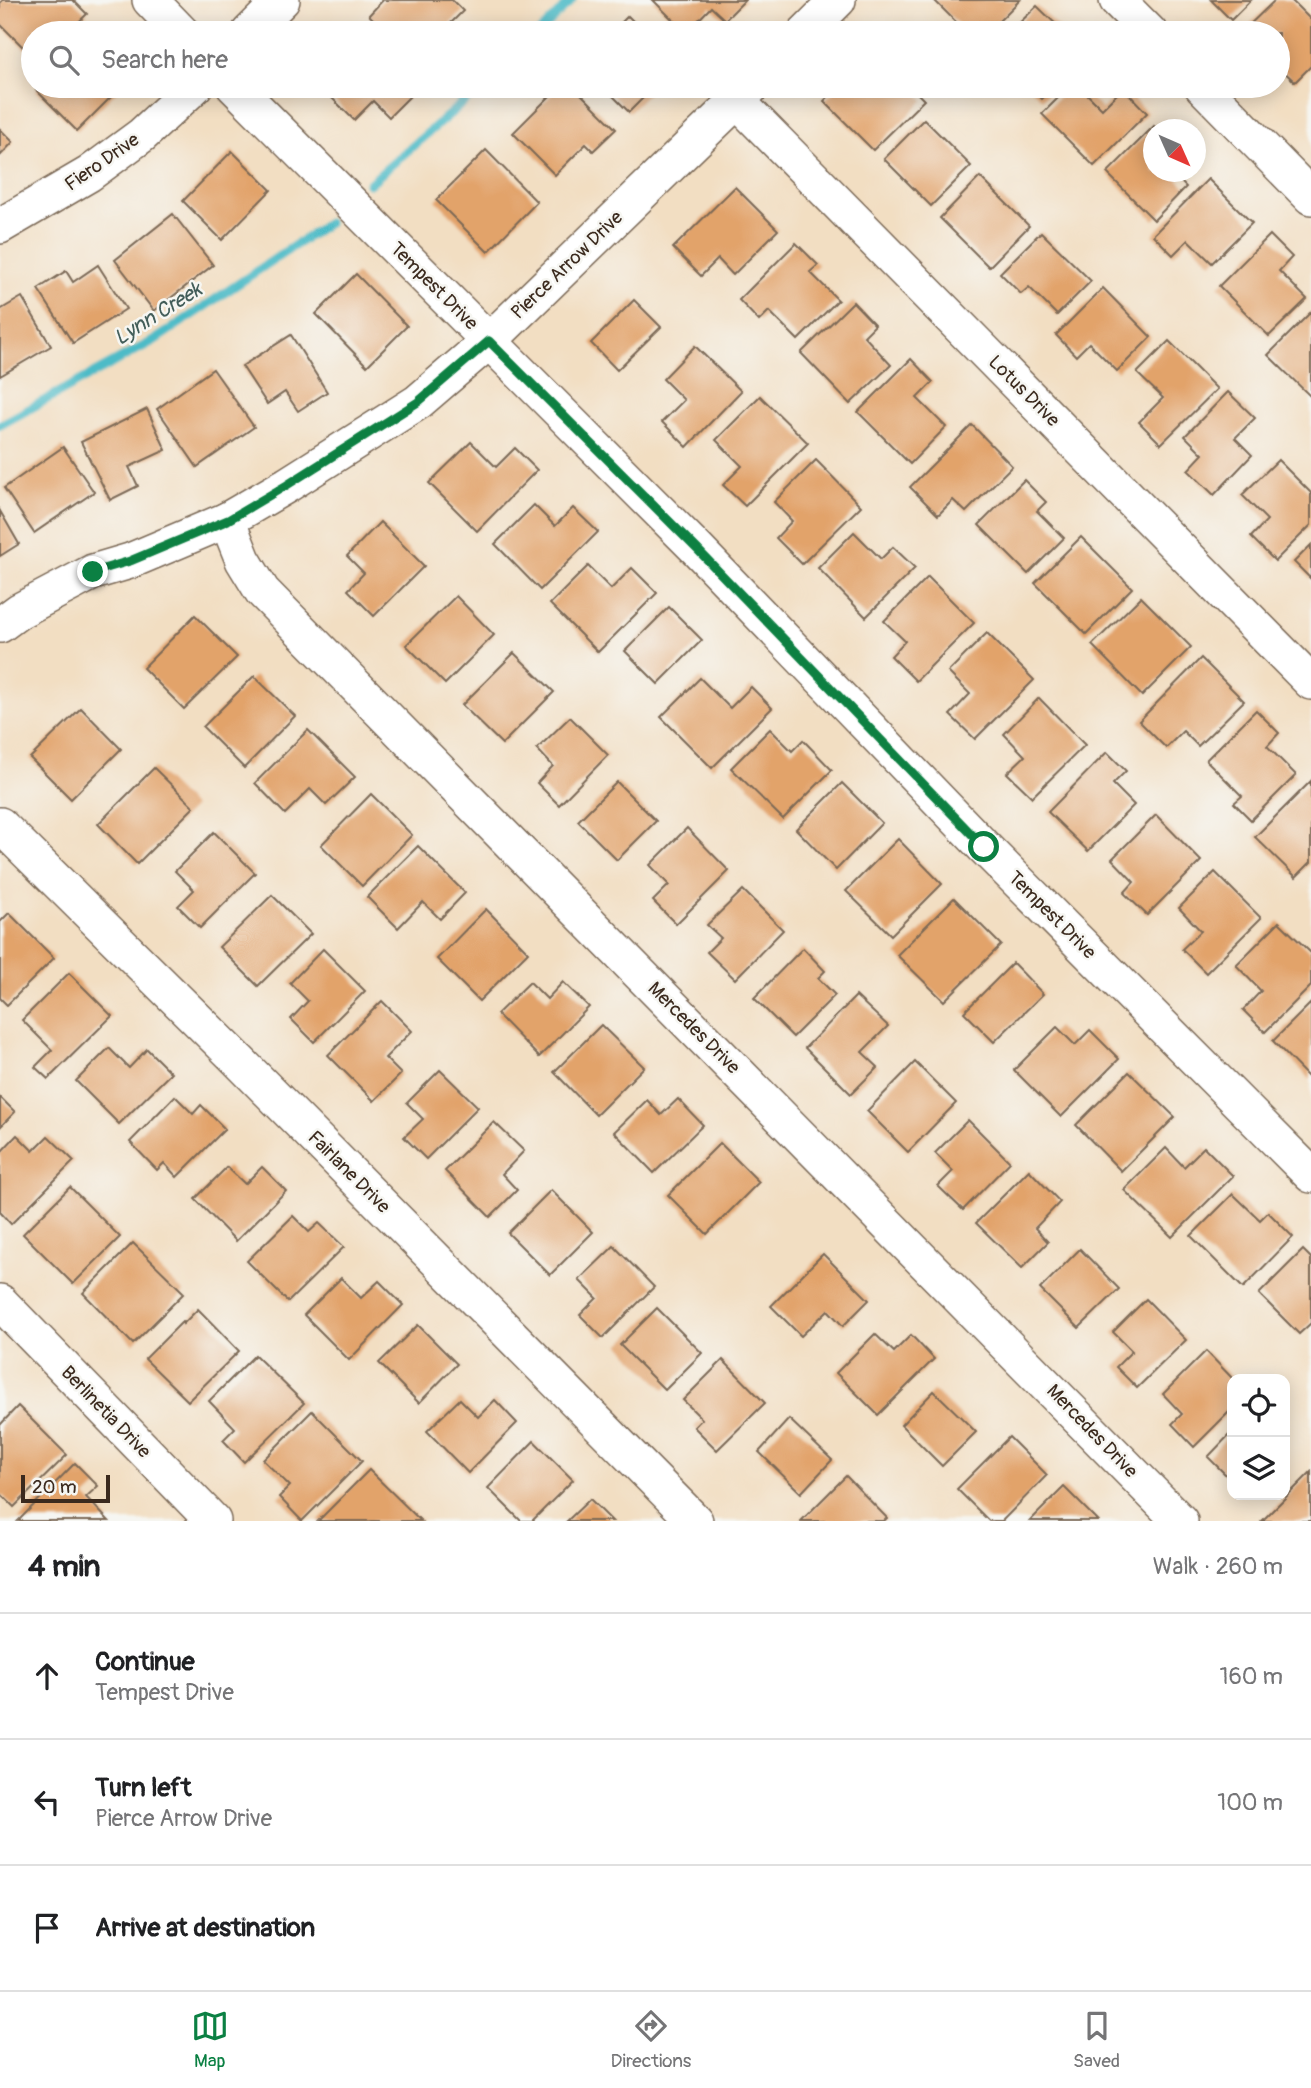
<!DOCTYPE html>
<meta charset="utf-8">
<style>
body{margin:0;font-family:Pangolin,sans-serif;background:#f2f2f2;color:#202124}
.controls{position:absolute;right:21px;bottom:21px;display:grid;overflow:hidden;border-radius:14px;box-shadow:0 4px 18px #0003}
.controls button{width:63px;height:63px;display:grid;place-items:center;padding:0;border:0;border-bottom:2px solid #e0e0e0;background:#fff;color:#202124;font:35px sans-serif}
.compass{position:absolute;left:1143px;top:119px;width:63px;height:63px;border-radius:50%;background:#fff;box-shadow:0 4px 18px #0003;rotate:135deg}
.scale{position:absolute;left:21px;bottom:18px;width:89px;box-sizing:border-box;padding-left:7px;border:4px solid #3b2a1e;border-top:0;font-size:19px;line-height:24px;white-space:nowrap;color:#3b2a1e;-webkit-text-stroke:5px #f6f6f2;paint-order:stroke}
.stop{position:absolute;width:21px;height:21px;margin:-16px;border:5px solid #0b8043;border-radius:50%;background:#fff}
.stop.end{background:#0b8043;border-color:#fff;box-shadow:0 2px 7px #0008}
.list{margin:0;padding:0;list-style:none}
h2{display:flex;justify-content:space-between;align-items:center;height:91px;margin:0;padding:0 28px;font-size:30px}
h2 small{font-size:23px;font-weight:400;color:#757577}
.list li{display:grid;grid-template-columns:46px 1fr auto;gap:21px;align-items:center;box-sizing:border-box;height:126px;padding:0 28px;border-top:2px solid #e0e0e0}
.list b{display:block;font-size:26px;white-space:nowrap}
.list p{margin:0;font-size:23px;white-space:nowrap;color:#757577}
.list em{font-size:23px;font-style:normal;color:#757577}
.icon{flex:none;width:38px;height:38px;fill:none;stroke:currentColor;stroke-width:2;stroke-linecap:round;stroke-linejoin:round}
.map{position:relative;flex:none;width:1311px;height:1521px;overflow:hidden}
.search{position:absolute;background:#fff;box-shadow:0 4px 18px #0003;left:21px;right:21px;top:21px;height:77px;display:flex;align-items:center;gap:18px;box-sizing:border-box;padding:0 24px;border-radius:38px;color:#757577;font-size:26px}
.sheet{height:469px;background:#fff}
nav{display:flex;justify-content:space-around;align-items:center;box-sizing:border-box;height:98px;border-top:2px solid #e0e0e0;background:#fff;font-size:19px;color:#757577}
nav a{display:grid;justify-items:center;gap:4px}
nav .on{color:#0b8043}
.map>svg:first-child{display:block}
</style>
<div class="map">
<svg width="1311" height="1521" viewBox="0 0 1311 1521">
<rect width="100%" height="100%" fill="#f6f6f2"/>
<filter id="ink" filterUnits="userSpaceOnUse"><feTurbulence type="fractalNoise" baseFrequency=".0143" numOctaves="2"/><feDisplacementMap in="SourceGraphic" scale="14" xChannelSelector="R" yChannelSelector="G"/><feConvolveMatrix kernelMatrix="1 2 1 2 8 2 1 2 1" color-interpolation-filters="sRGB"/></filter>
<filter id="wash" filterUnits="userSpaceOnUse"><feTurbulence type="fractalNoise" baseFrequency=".00686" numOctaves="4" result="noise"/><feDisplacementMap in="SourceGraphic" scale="28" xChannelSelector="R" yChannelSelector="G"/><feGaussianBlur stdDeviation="1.57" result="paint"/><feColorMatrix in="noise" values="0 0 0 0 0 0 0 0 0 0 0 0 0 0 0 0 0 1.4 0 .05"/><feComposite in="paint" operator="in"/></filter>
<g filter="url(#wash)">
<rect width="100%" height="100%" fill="#f2dec2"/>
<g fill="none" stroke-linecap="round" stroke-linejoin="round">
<!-- stream -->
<g stroke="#4ebbc7" stroke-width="9">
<path d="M 539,33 L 572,0"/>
<path d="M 369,184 L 482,86"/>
<path d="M 0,425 L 155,340 L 328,223"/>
</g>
</g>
<g id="blocks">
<!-- building -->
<g fill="#e2a36b">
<path d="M 3,0 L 73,0 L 87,14 L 67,33 L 33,33 L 33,57 L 0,24 L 0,3 Z"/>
<path d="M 383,0 L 452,0 L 463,11 L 441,33 L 387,33 L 369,15 Z"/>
<path d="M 653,0 L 745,0 L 725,20 L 711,7 L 686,33 Z"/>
<path d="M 934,0 L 1020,0 L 987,33 L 967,33 Z"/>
<path d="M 1211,0 L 1251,0 L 1231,20 Z"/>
<path d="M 1275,0 L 1291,0 L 1311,20 L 1311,66 L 1295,82 L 1278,66 L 1278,33 L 1245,33 L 1243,31 Z"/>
<path d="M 1037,6 L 1065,33 L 1009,33 Z"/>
<path d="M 628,16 L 645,33 L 611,33 Z"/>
<path d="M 40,86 L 122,86 L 77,131 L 36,90 Z"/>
<path d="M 320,86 L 413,86 L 417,89 L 389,117 L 373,101 L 354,120 Z"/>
<path d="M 560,86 L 573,86 L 616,129 L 593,151 L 586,144 L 555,175 L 513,133 Z"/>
<path d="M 603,86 L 655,86 L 629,112 Z"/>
<path d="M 839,86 L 910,86 L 924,100 L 873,150 L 824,101 Z"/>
<path d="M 1028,86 L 1056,86 L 1042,99 Z"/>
<path d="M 1070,86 L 1079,86 L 1102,109 L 1123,88 L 1147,113 L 1094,166 L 1042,114 Z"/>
<path d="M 924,119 L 971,166 L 931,206 L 884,159 Z"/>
<path d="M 1154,126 L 1158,130 L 1154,130 L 1154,172 L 1171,172 L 1186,187 L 1154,220 L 1107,173 Z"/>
<path d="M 0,129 L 13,142 L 0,156 Z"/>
<path d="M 486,150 L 537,202 L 488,252 L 436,200 Z"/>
<path d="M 232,151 L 271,190 L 222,240 L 183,201 Z"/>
<path d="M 980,177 L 1029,226 L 989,267 L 940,218 Z"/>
<path d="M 1208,179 L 1252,223 L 1212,263 L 1188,240 L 1173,255 L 1153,235 Z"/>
<path d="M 735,187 L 778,230 L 733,275 L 718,259 L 701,276 L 673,248 Z"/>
<path d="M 173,214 L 213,265 L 154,311 L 115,260 Z"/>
<path d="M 1041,232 L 1091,281 L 1057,315 L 1029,287 L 1021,294 L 1000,273 Z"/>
<path d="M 1270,235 L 1292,257 L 1279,271 L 1307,299 L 1269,336 L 1219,286 Z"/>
<path d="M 796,243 L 818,265 L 810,272 L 838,300 L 798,340 L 769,311 L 759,321 L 739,300 Z"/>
<path d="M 98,265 L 126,309 L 73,343 L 38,289 L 66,271 L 73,282 Z"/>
<path d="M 356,274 L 407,326 L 367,366 L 316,314 Z"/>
<path d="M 1103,288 L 1151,337 L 1117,371 L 1089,343 L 1076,356 L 1056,335 Z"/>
<path d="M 22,297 L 51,346 L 0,376 L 0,310 Z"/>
<path d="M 634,300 L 661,327 L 617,370 L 591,343 Z"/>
<path d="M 853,302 L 875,325 L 864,336 L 891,365 L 850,404 L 801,353 Z"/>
<path d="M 1311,312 L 1311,397 L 1268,355 Z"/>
<path d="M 291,335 L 327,392 L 298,411 L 285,392 L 267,404 L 242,366 Z"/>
<path d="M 1169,341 L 1217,389 L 1161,444 L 1139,422 L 1163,398 L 1137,373 Z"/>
<path d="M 695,346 L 741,391 L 687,447 L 662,422 L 684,400 L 663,379 Z"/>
<path d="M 911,359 L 933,382 L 917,398 L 946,427 L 910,464 L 858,412 Z"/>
<path d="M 213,369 L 254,427 L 197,467 L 157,409 Z"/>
<path d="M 1228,392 L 1255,418 L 1235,438 L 1252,455 L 1214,495 L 1188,470 L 1203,454 L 1185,436 Z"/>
<path d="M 760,396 L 808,443 L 745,506 L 723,485 L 742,466 L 716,440 Z"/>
<path d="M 147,409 L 166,450 L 129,467 L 138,486 L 110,500 L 81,442 Z"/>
<path d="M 972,425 L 1012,466 L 966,512 L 953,500 L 938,515 L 910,487 Z"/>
<path d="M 471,442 L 496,467 L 515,448 L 537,470 L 477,531 L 429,483 Z"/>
<path d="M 63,447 L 94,492 L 34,533 L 4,488 Z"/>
<path d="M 816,460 L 861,506 L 802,564 L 776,538 L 792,521 L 774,502 Z"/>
<path d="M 1278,460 L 1311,493 L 1311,525 L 1275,561 L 1251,537 L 1267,520 L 1242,495 Z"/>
<path d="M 1024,480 L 1046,502 L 1037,511 L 1064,538 L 1028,574 L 979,525 Z"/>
<path d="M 534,505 L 555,526 L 573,508 L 598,532 L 540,590 L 495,544 Z"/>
<path d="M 0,511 L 19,544 L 0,556 Z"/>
<path d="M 380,522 L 424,566 L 374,616 L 348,590 L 364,573 L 347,556 Z"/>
<path d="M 854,532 L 881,559 L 893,547 L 915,568 L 866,617 L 818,568 Z"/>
<path d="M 1081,537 L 1132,588 L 1086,634 L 1035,583 Z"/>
<path d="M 1311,545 L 1311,579 L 1294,562 Z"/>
<path d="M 588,566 L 611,589 L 632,568 L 657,593 L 598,652 L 550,604 Z"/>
<path d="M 928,577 L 974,623 L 916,681 L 891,656 L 905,641 L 884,621 Z"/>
<path d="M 456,596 L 494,635 L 445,684 L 406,645 Z"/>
<path d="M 1141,597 L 1191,647 L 1142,696 L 1092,645 Z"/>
<path d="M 669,607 L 702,640 L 658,684 L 625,651 Z"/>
<path d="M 195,615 L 237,657 L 184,709 L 143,668 Z"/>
<path d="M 987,633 L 1034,680 L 975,739 L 950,715 L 970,694 L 948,672 Z"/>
<path d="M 514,653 L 554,692 L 502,744 L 462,705 Z"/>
<path d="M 1201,658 L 1244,701 L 1198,746 L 1183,731 L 1166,748 L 1139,721 Z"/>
<path d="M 254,676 L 295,716 L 244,768 L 203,727 Z"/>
<path d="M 700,678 L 730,708 L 751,687 L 772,708 L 712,768 L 661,717 Z"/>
<path d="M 1039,698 L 1085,745 L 1032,797 L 1007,773 L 1025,756 L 1004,734 Z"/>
<path d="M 81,708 L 121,749 L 71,799 L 30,758 Z"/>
<path d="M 1256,710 L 1279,733 L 1267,746 L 1296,775 L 1251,820 L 1234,803 L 1242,796 L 1206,760 Z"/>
<path d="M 570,717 L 608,755 L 559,805 L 537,783 L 553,766 L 537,749 Z"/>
<path d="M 770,729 L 792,751 L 803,740 L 832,770 L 783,819 L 731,768 Z"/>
<path d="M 308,730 L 355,777 L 326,805 L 310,789 L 285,814 L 255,783 Z"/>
<path d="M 1107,752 L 1126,771 L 1113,784 L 1134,805 L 1088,851 L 1048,812 Z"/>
<path d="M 154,768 L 194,807 L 137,864 L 98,824 Z"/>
<path d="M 1311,781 L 1311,862 L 1296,877 L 1255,837 Z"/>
<path d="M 617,782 L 656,821 L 617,860 L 578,821 Z"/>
<path d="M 842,783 L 882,823 L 836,870 L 796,829 Z"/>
<path d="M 371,794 L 412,835 L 362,886 L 321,845 Z"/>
<path d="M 1156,815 L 1201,861 L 1147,915 L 1124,893 L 1134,882 L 1112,859 Z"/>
<path d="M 687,828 L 729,871 L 676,924 L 653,901 L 669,885 L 650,865 Z"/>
<path d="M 214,832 L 255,873 L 200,928 L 178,906 L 194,890 L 175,871 Z"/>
<path d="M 898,839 L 942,884 L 891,935 L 846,891 Z"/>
<path d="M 418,846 L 465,893 L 440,919 L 423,902 L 398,928 L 367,897 Z"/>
<path d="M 1215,872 L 1261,918 L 1206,973 L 1182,949 L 1201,931 L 1179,908 Z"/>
<path d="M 743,890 L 783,930 L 735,979 L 707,952 L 721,938 L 707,925 Z"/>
<path d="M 272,895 L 311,934 L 258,986 L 219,947 Z"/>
<path d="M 954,898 L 1001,945 L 944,1001 L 897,955 Z"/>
<path d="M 486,909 L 528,952 L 479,1001 L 437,959 Z"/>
<path d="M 9,913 L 54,958 L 7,1005 L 0,998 L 0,922 Z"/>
<path d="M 1279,922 L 1311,953 L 1311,986 L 1265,1032 L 1243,1010 L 1261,991 L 1236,965 Z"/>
<path d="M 803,948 L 825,971 L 818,978 L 835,995 L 793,1037 L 754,998 Z"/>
<path d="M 323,949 L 365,991 L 314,1042 L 291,1019 L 308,1001 L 290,983 Z"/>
<path d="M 1013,963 L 1043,994 L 994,1042 L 964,1012 Z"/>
<path d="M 69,973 L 112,1016 L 48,1079 L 35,1067 L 52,1050 L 22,1020 Z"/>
<path d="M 530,982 L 547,999 L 563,982 L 589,1007 L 539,1057 L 497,1014 Z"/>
<path d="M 856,996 L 888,1026 L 862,1052 L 878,1067 L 851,1094 L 805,1048 Z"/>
<path d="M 382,1001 L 412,1031 L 385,1058 L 401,1074 L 374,1101 L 328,1055 Z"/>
<path d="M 1311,1003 L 1311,1080 L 1273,1041 Z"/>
<path d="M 601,1025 L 644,1067 L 596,1115 L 554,1072 Z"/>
<path d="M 1057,1027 L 1075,1045 L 1090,1030 L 1119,1059 L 1061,1117 L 1014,1070 Z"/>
<path d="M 109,1048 L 129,1068 L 147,1049 L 171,1073 L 119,1124 L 76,1081 Z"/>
<path d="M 915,1062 L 956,1103 L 908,1152 L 867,1111 Z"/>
<path d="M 440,1070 L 478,1107 L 426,1159 L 404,1137 L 423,1119 L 407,1103 Z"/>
<path d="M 1129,1072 L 1175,1117 L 1121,1171 L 1076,1125 Z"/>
<path d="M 175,1096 L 193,1114 L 201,1105 L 225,1129 L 177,1177 L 164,1163 L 157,1170 L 130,1142 Z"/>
<path d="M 0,1097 L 15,1112 L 0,1127 Z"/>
<path d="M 678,1099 L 703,1125 L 654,1173 L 614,1132 L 647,1100 L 661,1115 Z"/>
<path d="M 968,1120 L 1010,1162 L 963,1210 L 938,1186 L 953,1171 L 935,1153 Z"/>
<path d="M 494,1122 L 524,1151 L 502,1174 L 517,1190 L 490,1217 L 445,1171 Z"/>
<path d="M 17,1135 L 33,1151 L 48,1136 L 74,1161 L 11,1224 L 0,1212 L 0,1153 Z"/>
<path d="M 720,1143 L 759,1182 L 707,1234 L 668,1195 Z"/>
<path d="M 1204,1147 L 1233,1176 L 1172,1237 L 1124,1190 L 1166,1148 L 1184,1167 Z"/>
<path d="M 227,1167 L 245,1184 L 262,1167 L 286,1191 L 236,1241 L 195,1199 Z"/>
<path d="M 1029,1170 L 1060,1202 L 1035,1228 L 1048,1242 L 1022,1268 L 976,1223 Z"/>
<path d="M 70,1187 L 120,1237 L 73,1284 L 23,1234 Z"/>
<path d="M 551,1190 L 593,1232 L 550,1275 L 508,1233 Z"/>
<path d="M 1233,1194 L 1260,1220 L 1268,1212 L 1293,1237 L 1243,1288 L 1191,1236 Z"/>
<path d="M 293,1216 L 309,1232 L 319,1223 L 344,1247 L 288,1302 L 247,1261 Z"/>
<path d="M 133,1243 L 184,1293 L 133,1344 L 83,1293 Z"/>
<path d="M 614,1246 L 654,1287 L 603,1338 L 580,1315 L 597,1298 L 579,1280 Z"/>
<path d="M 1080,1249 L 1119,1289 L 1079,1328 L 1040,1289 Z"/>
<path d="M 1303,1250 L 1311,1258 L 1311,1323 L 1299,1334 L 1259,1294 Z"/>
<path d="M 823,1254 L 869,1300 L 843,1326 L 828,1310 L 801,1336 L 771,1306 Z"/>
<path d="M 341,1278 L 361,1298 L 379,1281 L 403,1305 L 349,1360 L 304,1315 Z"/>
<path d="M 1146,1299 L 1186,1340 L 1137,1388 L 1116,1367 L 1132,1351 L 1113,1332 Z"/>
<path d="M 657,1308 L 702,1353 L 665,1390 L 620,1345 Z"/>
<path d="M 198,1309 L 239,1351 L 188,1401 L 145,1359 L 182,1322 L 183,1324 Z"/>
<path d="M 418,1325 L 457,1364 L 419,1403 L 379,1363 Z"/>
<path d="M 875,1334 L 894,1352 L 911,1335 L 934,1359 L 878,1415 L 836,1373 Z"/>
<path d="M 1206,1351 L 1232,1378 L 1232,1409 L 1194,1447 L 1172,1424 L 1182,1414 L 1163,1394 Z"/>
<path d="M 255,1355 L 304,1403 L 244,1462 L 223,1440 L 235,1428 L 209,1401 Z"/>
<path d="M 723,1360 L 765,1403 L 717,1450 L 694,1427 L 702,1419 L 683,1400 Z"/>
<path d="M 934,1391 L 976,1432 L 942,1466 L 901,1425 Z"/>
<path d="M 460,1399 L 478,1417 L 495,1400 L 517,1423 L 468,1473 L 427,1431 Z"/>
<path d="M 18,1406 L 67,1455 L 14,1507 L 0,1493 L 0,1425 Z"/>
<path d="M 312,1411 L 362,1461 L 302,1521 L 279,1497 L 290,1486 L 263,1460 Z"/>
<path d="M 789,1419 L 832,1460 L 801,1493 L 759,1452 Z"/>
<path d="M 1232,1432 L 1232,1481 L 1208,1457 Z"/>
<path d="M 1009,1437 L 1047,1475 L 1002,1521 L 989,1521 L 957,1489 Z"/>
<path d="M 534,1441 L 573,1480 L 532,1521 L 521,1521 L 488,1488 Z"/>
<path d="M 75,1463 L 98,1486 L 86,1497 L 109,1521 L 18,1521 Z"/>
<path d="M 369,1470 L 421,1521 L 318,1521 Z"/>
<path d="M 1311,1472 L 1311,1521 L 1262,1521 Z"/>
<path d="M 846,1476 L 887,1518 L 884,1521 L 801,1521 Z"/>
<path d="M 1064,1487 L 1098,1521 L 1030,1521 Z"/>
<path d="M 590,1499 L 612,1521 L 567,1521 Z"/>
</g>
</g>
</g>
<g filter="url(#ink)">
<use href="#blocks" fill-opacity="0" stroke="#7b6957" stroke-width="2"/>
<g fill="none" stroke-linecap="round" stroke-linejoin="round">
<!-- minor casing -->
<g stroke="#7b6957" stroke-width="38">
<g id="minor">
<path d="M 150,0 L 182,33"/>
<path d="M 1117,0 L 1150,33"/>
<path d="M 249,33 L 282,0"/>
<path d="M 805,33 L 838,0"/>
<path d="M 234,86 L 697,549 L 984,847 L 1311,1175"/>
<path d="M 1202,86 L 1311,197"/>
<path d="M 737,101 L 1311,682"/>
<path d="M 0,226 L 89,174 L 142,135 L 195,86"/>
<path d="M 227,520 L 243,560 L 262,591 L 1180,1521"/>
<path d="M 0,625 L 19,611 L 93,572 L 130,561 L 227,520 L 287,485 L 418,402 L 489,341 L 752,86"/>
<path d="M 0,825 L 231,1053 L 695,1521"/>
<path d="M 0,1302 L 213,1521"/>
</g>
</g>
<!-- minor -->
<use href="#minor" stroke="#fff" stroke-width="35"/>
</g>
</g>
<g fill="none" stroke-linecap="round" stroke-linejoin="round" filter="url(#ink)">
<!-- route -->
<path stroke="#0b8043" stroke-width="9" d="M 93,572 L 130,561 L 228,520 L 287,485 L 418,402 L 489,341 L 697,549 L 984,847"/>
</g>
<g text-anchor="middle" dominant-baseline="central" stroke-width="5" stroke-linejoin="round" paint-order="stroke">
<!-- street labels -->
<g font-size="19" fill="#3b2a1e" stroke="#f6f6f2">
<text transform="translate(102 162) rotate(-35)">Fiero Drive</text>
<text transform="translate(567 265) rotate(-44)">Pierce Arrow Drive</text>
<text transform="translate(434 286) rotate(45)">Tempest Drive</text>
<text transform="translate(1024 391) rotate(45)">Lotus Drive</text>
<text transform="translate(1052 915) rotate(45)">Tempest Drive</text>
<text transform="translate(694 1028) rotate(45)">Mercedes Drive</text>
<text transform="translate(349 1172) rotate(45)">Fairlane Drive</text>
<text transform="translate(106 1412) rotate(46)">Berlinetia Drive</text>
<text transform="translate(1092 1431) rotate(46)">Mercedes Drive</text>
</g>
<!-- water labels -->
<g font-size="21" font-style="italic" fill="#425d59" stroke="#f6f6f2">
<text transform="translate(158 314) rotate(-32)">Lynn Creek</text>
</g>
</g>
</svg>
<div class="controls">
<button><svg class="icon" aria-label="locate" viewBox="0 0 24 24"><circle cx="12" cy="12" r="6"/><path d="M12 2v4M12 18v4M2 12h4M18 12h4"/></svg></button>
<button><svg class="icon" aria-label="layers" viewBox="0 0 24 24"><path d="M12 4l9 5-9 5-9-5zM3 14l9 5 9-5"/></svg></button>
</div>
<svg class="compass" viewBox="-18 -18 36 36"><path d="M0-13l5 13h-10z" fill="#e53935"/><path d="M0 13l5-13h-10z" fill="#757577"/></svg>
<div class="scale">20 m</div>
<div class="stop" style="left:984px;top:847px"></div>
<div class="stop end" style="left:93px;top:572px"></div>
<div class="search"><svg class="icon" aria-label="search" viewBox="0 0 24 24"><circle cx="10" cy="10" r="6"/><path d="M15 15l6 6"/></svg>Search here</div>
</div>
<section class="sheet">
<h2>4 min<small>Walk · 260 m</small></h2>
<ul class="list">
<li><svg class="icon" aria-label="ahead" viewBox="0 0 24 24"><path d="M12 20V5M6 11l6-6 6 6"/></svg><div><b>Continue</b><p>Tempest Drive</p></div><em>160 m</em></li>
<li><svg class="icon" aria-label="left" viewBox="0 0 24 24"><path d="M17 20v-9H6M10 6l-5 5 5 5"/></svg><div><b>Turn left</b><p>Pierce Arrow Drive</p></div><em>100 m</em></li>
<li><svg class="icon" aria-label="arrive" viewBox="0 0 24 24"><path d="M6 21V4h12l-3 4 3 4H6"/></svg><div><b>Arrive at destination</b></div></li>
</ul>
</section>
<nav>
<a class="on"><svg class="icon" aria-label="map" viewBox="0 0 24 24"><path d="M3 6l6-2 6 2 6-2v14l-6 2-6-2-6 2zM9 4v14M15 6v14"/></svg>Map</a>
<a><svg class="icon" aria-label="directions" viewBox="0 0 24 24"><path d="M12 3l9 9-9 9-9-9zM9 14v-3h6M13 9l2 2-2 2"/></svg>Directions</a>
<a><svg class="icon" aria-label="saved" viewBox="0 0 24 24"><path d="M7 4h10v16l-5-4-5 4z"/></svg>Saved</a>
</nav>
